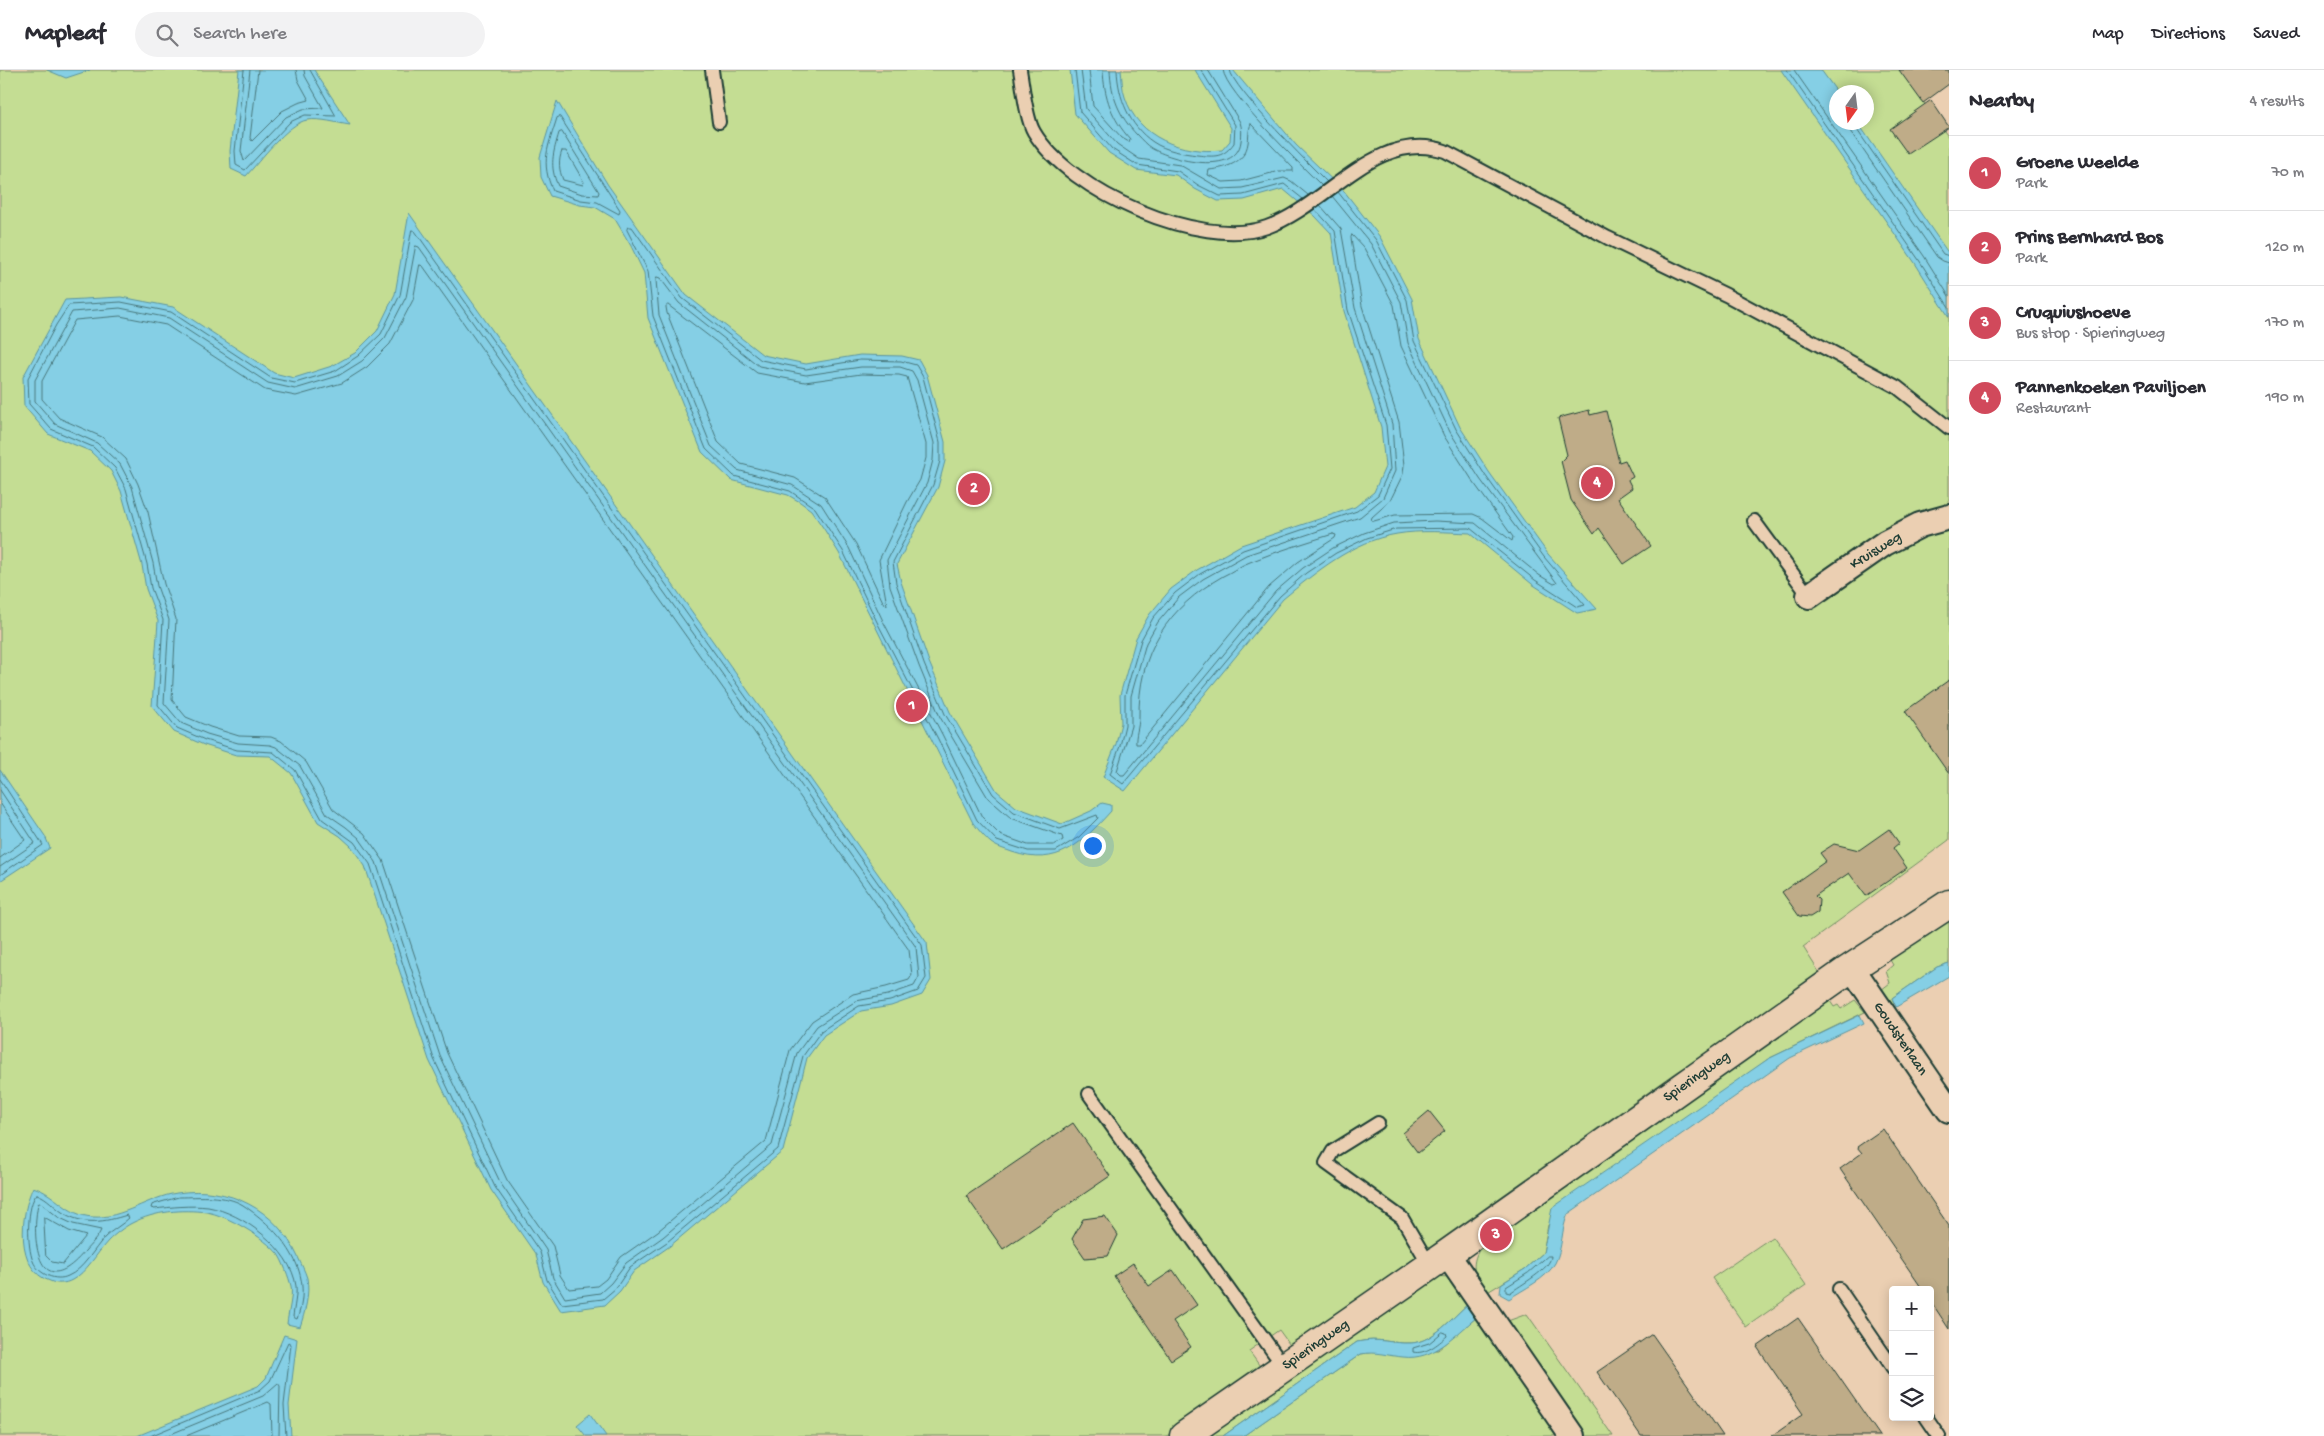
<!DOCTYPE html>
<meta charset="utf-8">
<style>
body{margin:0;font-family:"Gochi Hand",sans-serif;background:#f2f2f3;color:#2b2b33}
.controls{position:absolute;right:15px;bottom:15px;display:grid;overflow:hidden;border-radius:5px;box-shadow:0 2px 12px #0003}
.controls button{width:45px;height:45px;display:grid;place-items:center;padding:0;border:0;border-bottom:1px solid #e1e1e2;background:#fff;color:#2b2b33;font:25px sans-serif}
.compass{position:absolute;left:1829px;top:15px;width:45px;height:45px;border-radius:50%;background:#fff;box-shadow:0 2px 12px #0003;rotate:194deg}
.you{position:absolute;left:1092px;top:775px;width:18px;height:18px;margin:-12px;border:4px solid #fff;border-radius:50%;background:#1a73e8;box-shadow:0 0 0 8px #1a73e833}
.badge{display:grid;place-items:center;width:32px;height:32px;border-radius:50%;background:#d1495b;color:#fff;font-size:16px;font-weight:700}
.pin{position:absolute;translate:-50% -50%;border:2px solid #fff;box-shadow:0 1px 5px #0006}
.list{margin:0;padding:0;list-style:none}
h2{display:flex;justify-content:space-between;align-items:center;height:65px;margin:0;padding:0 20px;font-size:21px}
h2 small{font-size:16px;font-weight:400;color:#7c7c81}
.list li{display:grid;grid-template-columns:32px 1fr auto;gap:15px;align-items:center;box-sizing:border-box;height:75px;padding:0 20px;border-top:1px solid #e1e1e2}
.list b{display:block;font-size:19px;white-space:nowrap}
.list p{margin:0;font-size:16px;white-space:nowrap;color:#7c7c81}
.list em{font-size:16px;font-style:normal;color:#7c7c81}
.icon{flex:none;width:28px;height:28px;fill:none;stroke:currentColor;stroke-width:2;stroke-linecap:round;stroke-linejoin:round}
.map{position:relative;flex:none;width:1949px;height:1366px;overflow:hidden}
header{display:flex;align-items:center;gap:30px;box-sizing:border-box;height:70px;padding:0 25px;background:#fff;border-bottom:1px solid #e1e1e2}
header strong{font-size:24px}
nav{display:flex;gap:28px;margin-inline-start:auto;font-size:18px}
.search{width:350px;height:45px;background:#f2f2f3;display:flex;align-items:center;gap:12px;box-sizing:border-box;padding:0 18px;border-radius:28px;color:#7c7c81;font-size:19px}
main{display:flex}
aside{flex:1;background:#fff}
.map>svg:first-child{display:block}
</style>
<header>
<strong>Mapleaf</strong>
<div class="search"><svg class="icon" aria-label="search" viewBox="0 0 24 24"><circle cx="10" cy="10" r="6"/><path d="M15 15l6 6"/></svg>Search here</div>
<nav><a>Map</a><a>Directions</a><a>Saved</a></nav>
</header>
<main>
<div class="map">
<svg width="1949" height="1366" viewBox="0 0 1949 1366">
<rect width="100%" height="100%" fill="#ebcfb2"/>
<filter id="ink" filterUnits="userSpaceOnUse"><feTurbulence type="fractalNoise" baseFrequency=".02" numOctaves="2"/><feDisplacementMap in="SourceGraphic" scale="10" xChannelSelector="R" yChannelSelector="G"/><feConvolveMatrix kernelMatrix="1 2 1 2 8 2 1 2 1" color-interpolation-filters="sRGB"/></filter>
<g filter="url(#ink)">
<!-- green -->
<g fill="#c4dd93" stroke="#728d64" fill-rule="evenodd">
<path d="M 0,0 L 1901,0 L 1949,68 L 1949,770 L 1803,877 L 1819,902 L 1816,904 L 1818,908 L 1742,962 L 1677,1002 L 1364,1224 L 1352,1236 L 1292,1278 L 1279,1260 L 1249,1281 L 1262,1299 L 1167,1366 L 0,1366 ZM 1836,22 L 1866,22 L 1866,52 L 1836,52 Z"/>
<path d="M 1949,850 L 1949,893 L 1937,897 L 1892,928 L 1894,933 L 1887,937 L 1882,928 L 1885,925 L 1881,920 L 1890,913 L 1886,901 L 1893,895 L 1890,890 Z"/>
<path d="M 1855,930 L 1865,942 L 1768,989 L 1548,1155 L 1543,1183 L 1525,1199 L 1486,1223 C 1452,1183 1499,1161 1528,1138 L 1830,931 L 1834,937 L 1838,935 L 1841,939 Z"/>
<path d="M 1772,1167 L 1806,1215 L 1746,1257 L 1712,1208 Z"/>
<path d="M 1431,1206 L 1450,1207 L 1468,1234 C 1453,1247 1433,1272 1411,1273 C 1391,1274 1380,1267 1357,1272 L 1223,1366 L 1200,1366 Z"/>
<path d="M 1527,1244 L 1613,1366 L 1581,1366 L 1505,1252 Z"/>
<path d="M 1477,1247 L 1557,1366 L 1512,1366 L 1510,1363 L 1506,1366 L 1243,1366 L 1361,1284 L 1373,1282 L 1438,1280 Z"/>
</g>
<!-- water -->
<g fill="#85cfe5" stroke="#5c959e">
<path d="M 47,0 L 90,0 L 66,8 Z"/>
<path d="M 239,0 L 314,0 L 350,55 C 336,53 321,48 307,50 C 288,53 259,92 246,106 L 231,99 L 230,81 Z"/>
<path d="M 1070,0 L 1121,0 C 1122,8 1122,19 1125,27 C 1138,68 1182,84 1222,80 L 1230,71 L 1231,58 L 1195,0 L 1233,0 L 1296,75 L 1344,121 L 1380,167 L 1412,229 L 1419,269 L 1460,357 L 1489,402 L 1548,484 L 1597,539 L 1577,543 L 1532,514 L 1470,463 C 1446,462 1420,460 1397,464 C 1353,471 1316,502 1283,529 L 1125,721 L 1103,707 L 1116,674 L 1121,653 L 1120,625 L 1136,568 L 1149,545 L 1171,519 L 1197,500 L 1241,475 L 1355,437 L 1374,422 L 1385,397 L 1381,357 L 1344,241 L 1331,163 L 1315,146 L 1283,119 L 1244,130 L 1218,131 L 1195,119 L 1176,105 L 1136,100 L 1109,83 L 1075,44 Z"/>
<path d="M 1781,0 L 1821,0 L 1837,22 L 1836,52 L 1858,53 L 1949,184 L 1949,247 L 1915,193 Z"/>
<path d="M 557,31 L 608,115 L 686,225 L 763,285 L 806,294 L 860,285 L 902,286 L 919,290 L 927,305 L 945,372 L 945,391 L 938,417 L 897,494 L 901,512 L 929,592 L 950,642 L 997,721 L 1016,737 L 1062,754 L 1091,741 L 1102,733 L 1111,735 L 1111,741 C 1082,773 1058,798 1012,782 C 1007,780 999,778 994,775 C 986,770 979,760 973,753 L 839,483 L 824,459 L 811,440 L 800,432 L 788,425 L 731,410 L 702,382 L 648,248 L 644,203 L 631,176 L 615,149 L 595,137 L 580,135 L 550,126 L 541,107 L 540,87 Z"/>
<path d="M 409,143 L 927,873 L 931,910 L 922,925 L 891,936 L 861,941 L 824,965 L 807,988 L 783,1081 L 670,1176 L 634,1201 L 620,1221 L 605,1235 L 561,1241 L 543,1212 L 536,1185 L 491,1120 L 429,990 L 365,796 L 351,776 L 340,766 L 318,752 L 291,703 L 270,686 L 236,685 L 204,675 L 174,662 L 152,636 L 158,551 L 146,519 L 142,495 L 121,421 L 111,401 L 90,381 L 48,364 L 24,336 L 23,307 L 65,230 L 121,227 L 173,237 L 274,303 L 294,308 L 332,296 L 355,283 L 377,261 L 395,224 Z"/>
<path d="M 0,700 L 45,766 L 50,778 L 0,811 Z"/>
<path d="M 1949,893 L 1949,906 L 1896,937 L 1892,928 L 1937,897 Z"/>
<path d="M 1860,945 L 1864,953 L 1790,988 L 1568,1144 C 1561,1159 1563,1178 1555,1193 C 1547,1209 1523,1219 1509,1229 L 1500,1224 L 1501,1214 L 1525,1199 L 1543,1183 L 1552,1138 L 1768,989 Z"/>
<path d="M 33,1117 C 58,1125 65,1145 93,1147 C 122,1149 149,1127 177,1123 C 229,1115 276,1139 298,1187 C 301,1194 305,1201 307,1208 C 310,1224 305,1242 300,1257 L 287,1254 C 288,1243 293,1227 291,1216 C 289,1208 283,1191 278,1184 C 265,1168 227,1145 206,1142 C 182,1139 155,1141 132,1153 C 124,1157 114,1165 108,1171 C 97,1183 86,1203 72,1210 C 65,1214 56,1214 50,1211 C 15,1200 20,1144 33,1117 Z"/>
<path d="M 1468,1234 L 1477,1247 C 1455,1265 1434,1291 1403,1287 C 1388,1286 1376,1281 1361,1284 L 1243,1366 L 1223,1366 L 1357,1272 C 1380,1267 1391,1274 1411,1273 C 1433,1272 1453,1247 1468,1234 Z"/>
<path d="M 284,1265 L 297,1269 L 289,1335 L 291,1366 L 137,1366 L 258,1316 L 266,1308 Z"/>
<path d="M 590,1344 L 606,1366 L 586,1366 L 577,1355 Z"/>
</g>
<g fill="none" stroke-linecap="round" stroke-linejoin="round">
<!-- shore -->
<g stroke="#48777b" stroke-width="1">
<path d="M 244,0 L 235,81 L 236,95 L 245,100 L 290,52 L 305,45 L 336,46 L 310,0"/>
<path d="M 250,0 L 241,81 L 244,91 L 286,47 L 303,39 L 323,38 L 305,6 L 304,0"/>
<path d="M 258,0 L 250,68 L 252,71 L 282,41 L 298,33 L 309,30 L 298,10 L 296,0"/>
<path d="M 1075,0 L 1080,42 L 1112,79 L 1137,95 L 1178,101 L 1198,115 L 1220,126 L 1243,125 L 1284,114 L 1303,129"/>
<path d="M 1081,0 L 1086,39 L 1117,74 L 1139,89 L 1180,95 L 1221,119 L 1242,118 L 1284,108 L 1291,111 L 1308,125"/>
<path d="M 1089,0 L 1093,36 L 1122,68 L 1129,72 L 1130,69 C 1112,49 1104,27 1103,0"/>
<path d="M 1110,0 C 1111,26 1119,46 1137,65 C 1141,69 1146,75 1151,78 C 1171,90 1237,107 1241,71 C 1242,64 1242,58 1240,52 L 1208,0"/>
<path d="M 1117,0 C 1118,27 1129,56 1153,72 C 1166,81 1183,83 1197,85 C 1215,87 1223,88 1234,73 L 1235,55 L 1201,0"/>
<path d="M 1223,0 C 1225,22 1303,97 1322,116"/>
<path d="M 1230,0 C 1232,18 1310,95 1327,112"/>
<path d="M 1787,0 L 1919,190 L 1949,237"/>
<path d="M 1794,0 L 1924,186 L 1949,226"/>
<path d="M 560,47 L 620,140 L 619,144 L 597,132 L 581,130 L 553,121 C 540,92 548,77 557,48 Z"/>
<path d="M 1848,52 L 1850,61 L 1937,187 L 1943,191 L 1949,193"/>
<path d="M 1854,52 L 1855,57 L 1943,184 L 1949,186"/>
<path d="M 1251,54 L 1293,98 L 1293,101 L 1279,101 L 1241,111 L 1223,112 L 1208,105 L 1209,100 C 1226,98 1245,93 1248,73 C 1249,67 1248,60 1251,54 Z"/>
<path d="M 562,62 L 599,122 L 598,125 L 582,124 L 558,116 C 549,96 553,83 559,63 Z"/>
<path d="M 562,81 L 566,81 L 584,112 L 583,115 L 563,110 C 559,100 558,91 562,81 Z"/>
<path d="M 1320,135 L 1341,159 L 1355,238 L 1392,354 L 1395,401 L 1383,428 L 1360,447 L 1246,485 L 1203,509 L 1179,527 L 1158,552 L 1146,573 L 1131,626 L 1131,656 L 1117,701 L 1121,705 L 1124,705 L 1276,521 L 1303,498 L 1333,478 L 1364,463 L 1394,453 L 1435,451 L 1475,453 L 1539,505 L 1554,514 L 1557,513 L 1480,409 L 1450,362 L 1408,273 L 1401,232 L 1371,174 L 1332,126"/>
<path d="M 1315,139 L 1335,161 L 1348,240 L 1386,355 L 1390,399 L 1378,425 L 1357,441 L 1243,480 L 1200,504 L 1175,523 L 1153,548 L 1141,570 L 1125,625 L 1125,655 L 1120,676 L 1110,704 L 1123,714 L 1280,526 L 1306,503 L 1336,483 L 1367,468 L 1396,459 L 1470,458 L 1535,510 L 1577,537 L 1585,535 L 1544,487 L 1485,405 L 1456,359 L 1414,271 L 1407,230 L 1376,170 L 1338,122"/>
<path d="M 628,157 L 632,157 L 682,228 L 761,290 L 806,299 L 860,290 L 901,291 L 916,295 L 923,307 L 940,372 L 940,391 L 933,415 L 893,492 L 896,513 L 924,594 L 945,644 L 993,724 L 1014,742 L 1060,759 L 1097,745 L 1098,748 L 1079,767 L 1056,781 L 1028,781 L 997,771 L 977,750 L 938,669 L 878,554 L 843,481 L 815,438 L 790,421 L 734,406 L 706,379 L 653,246 L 648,201 L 627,160 Z"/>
<path d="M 412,160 L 415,161 L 922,875 L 926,908 L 918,921 L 890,931 L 859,936 L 821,961 L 803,986 L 778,1079 L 667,1172 L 630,1197 L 616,1218 L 603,1229 L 562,1234 L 547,1210 L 540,1182 L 495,1117 L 434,989 L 370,794 L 354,772 L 322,749 L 295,700 L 273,682 L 237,680 L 205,670 L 177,658 L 158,635 L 163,550 L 151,518 L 147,494 L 126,419 L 115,398 L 93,377 L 51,359 L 29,334 L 28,308 L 56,255 L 69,235 L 121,232 L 171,242 L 271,308 L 295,313 L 335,301 L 358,286 L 381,264 L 400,225 Z"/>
<path d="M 1352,165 L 1364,178 L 1394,235 L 1401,276 L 1444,366 L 1474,413 L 1513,467 L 1512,471 L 1482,448 L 1473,444 L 1395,445 L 1374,451 L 1371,450 L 1372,447 L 1390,431 L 1403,404 L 1404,395 L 1399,352 L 1362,236 L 1351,168 Z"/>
<path d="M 416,176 L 419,177 L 916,877 L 919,907 L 914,916 L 888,925 L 856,931 L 817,956 L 797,983 L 772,1075 L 663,1167 L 626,1193 L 611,1213 L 600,1223 L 565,1228 L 553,1208 L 546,1180 L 501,1114 L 440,986 L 376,792 L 359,768 L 346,757 L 327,744 L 300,696 L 276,677 L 270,675 L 238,673 L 207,664 L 181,653 L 164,633 L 169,550 L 157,516 L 153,493 L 132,417 L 120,394 L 97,373 L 55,354 L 35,331 L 35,310 L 72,242 L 120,238 L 169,248 L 268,313 L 295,319 L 338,306 L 362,291 L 385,268 L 406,227 Z"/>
<path d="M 420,195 L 423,196 L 909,880 L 912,905 L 909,910 L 886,917 L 853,924 L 812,951 L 790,980 L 766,1071 L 658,1161 L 621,1187 L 606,1209 L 597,1216 L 569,1219 L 560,1205 L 553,1176 L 507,1110 L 447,983 L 383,790 L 364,763 L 333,739 L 306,692 L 281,671 L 271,667 L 239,666 L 210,657 L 186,647 L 172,630 L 176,549 L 164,514 L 148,442 L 138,414 L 126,389 L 102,367 L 59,348 L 42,329 L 42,311 L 75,250 L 120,246 L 166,255 L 265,320 L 296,326 L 342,313 L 367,297 L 390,274 L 413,230 Z"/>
<path d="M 657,207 L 660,208 L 679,233 L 759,296 L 806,305 L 861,297 L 900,297 L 912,301 L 917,310 L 934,373 L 933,390 L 927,413 L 887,490 L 890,516 L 919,596 L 940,647 L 988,728 L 1011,748 L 1062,766 L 1063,770 L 1054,775 L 1028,775 L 1000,765 L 982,747 L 943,666 L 883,551 L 849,478 L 821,434 L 792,415 L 737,400 L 711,376 L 659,245 L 656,210 Z"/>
<path d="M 668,235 L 757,303 L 805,312 L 861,304 L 899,305 L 907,307 L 926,374 L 926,388 L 920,410 L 907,432 L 879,490 L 887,535 L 884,534 L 856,474 L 825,427 L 795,408 L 741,394 L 718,372 L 667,243 L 666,237 Z"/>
<path d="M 1333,464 L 1336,465 L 1335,468 L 1298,492 L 1269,517 L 1140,674 L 1136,674 C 1135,666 1139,657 1139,648 C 1138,582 1167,538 1223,506 C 1232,502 1241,495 1250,492 C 1277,481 1305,473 1333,464 Z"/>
<path d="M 0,709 L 43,775 L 0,805"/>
<path d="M 0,720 L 35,773 L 0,797"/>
<path d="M 0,733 L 25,770 L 0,788"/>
<path d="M 37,1124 C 48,1128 53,1136 62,1142 C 83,1156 105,1152 127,1145 L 129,1148 C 122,1155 112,1160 105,1167 C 94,1179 83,1200 68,1206 C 56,1212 38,1204 33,1191 C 27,1177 26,1134 37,1124 Z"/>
<path d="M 179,1127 C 199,1127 225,1124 243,1135 C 280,1160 316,1200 297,1249 L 293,1247 C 294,1237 297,1225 296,1216 C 291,1179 243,1143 208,1137 C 190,1135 172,1137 154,1139 L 151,1138 L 152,1135 Z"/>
<path d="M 41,1133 L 58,1147 L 73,1154 L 101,1160 C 98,1168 90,1175 85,1181 C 40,1235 30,1172 38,1134 Z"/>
<path d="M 44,1147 L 69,1161 L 86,1166 L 63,1194 L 52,1192 L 46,1186 Z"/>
<path d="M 1548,1186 L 1551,1186 C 1551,1199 1520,1215 1510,1223 L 1506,1222 L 1506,1217 L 1528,1203 Z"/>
<path d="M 1443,1262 L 1446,1263 L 1447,1266 C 1438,1274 1425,1285 1413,1282 L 1413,1278 L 1429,1273 Z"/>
<path d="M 150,1366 L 260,1320 L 270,1311 L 288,1272 L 291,1274 L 284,1335 L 286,1366"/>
<path d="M 166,1366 L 263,1326 L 278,1313 L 280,1316 L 279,1366"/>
<path d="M 186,1366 L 268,1332 L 271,1334 L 272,1366"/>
</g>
</g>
<!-- building -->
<g fill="#bfac88" stroke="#1f3d34">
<path d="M 1899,0 L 1949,0 L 1949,14 L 1923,33 Z"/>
<path d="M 1931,30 L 1949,57 L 1908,84 L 1890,59 Z"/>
<path d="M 1589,340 L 1590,345 L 1606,341 L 1619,392 L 1625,390 L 1633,407 L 1628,410 L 1632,418 L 1618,428 L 1651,476 L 1624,494 L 1599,458 L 1594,464 L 1571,430 L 1561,391 L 1567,385 L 1558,348 Z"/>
<path d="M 1949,610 L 1949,704 L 1905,641 Z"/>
<path d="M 1889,759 L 1899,773 L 1893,778 L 1907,798 L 1866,826 L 1849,803 L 1815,826 L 1819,830 L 1818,842 L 1810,847 L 1799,846 L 1782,822 L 1826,791 L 1820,783 L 1834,774 L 1859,780 Z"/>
<path d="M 1429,1041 L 1445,1061 L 1418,1083 L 1403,1063 Z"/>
<path d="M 1073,1053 L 1110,1106 L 1003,1179 L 966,1126 Z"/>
<path d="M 1883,1059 L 1949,1156 L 1949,1259 L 1930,1230 L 1930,1220 L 1923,1220 L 1840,1099 L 1862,1083 L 1857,1077 Z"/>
<path d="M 1105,1146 L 1118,1165 L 1108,1186 L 1085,1188 L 1072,1169 L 1083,1149 Z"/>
<path d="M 1133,1193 L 1149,1216 L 1173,1200 L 1197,1235 L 1173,1251 L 1191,1277 L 1171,1290 L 1114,1206 Z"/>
<path d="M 1798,1248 L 1880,1366 L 1772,1366 L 1803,1344 L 1757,1277 Z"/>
<path d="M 1652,1264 L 1692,1321 L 1723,1366 L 1641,1366 L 1597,1302 Z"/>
</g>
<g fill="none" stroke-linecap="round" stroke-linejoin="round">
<!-- service casing -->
<g stroke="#1f3d34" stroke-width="16">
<g id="service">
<path d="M 712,0 L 719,52"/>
<path d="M 1020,0 C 1023,16 1026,49 1034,62 C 1069,122 1201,180 1267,157 C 1327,136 1376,58 1445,81 L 1608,168 L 1726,225 L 1897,317 L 1949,358"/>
<path d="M 1754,451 L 1809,526"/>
<path d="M 1089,1024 L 1284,1297"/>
<path d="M 1378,1053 L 1333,1081 L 1326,1093 L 1402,1148 L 1430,1196"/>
<path d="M 1839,1219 L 1893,1298"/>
<path d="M 1926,1347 L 1939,1366"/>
</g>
</g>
<!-- minor casing -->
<g stroke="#1f3d34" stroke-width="28">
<g id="minor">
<path d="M 1809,526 L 1885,473 L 1920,455 L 1949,447"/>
<path d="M 1852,898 L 1949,1040"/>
<path d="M 1447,1184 L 1572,1366"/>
</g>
</g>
<!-- tertiary casing -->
<g stroke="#1f3d34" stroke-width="31">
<path id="tertiary" d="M 1184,1366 L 1447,1184 L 1848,900 L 1949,834"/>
</g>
<!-- service -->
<use href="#service" stroke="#ebcfb2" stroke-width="12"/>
<!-- minor -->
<use href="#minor" stroke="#ebcfb2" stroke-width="24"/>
<!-- tertiary -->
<use href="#tertiary" stroke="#ebcfb2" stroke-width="28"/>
</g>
</g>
<g text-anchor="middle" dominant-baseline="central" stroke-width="4" stroke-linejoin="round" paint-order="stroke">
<!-- street labels -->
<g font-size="15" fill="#1f3d34" stroke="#ebcfb2">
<text transform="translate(1876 481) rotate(-32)">Kruisweg</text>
<text transform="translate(1900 969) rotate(56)">Goudsterlaan</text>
<text transform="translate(1697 1007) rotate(-35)">Spieringweg</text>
<text transform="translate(1316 1275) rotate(-35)">Spieringweg</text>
</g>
</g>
</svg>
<div class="controls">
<button>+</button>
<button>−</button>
<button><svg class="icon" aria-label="layers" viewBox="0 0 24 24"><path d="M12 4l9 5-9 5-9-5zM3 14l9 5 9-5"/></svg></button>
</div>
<svg class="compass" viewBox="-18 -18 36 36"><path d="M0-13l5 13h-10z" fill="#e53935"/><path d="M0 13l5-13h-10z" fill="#7c7c81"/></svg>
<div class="you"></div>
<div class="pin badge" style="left:912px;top:636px">1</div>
<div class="pin badge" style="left:974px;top:419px">2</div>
<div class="pin badge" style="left:1496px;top:1165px">3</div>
<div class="pin badge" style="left:1597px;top:413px">4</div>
</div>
<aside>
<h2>Nearby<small>4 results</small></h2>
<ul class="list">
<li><span class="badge">1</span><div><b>Groene Weelde</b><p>Park</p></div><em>70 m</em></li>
<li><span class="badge">2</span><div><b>Prins Bernhard Bos</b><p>Park</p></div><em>120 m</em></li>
<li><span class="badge">3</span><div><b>Cruquiushoeve</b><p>Bus stop · Spieringweg</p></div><em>170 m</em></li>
<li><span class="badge">4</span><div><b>Pannenkoeken Paviljoen</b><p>Restaurant</p></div><em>190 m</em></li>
</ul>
</aside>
</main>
